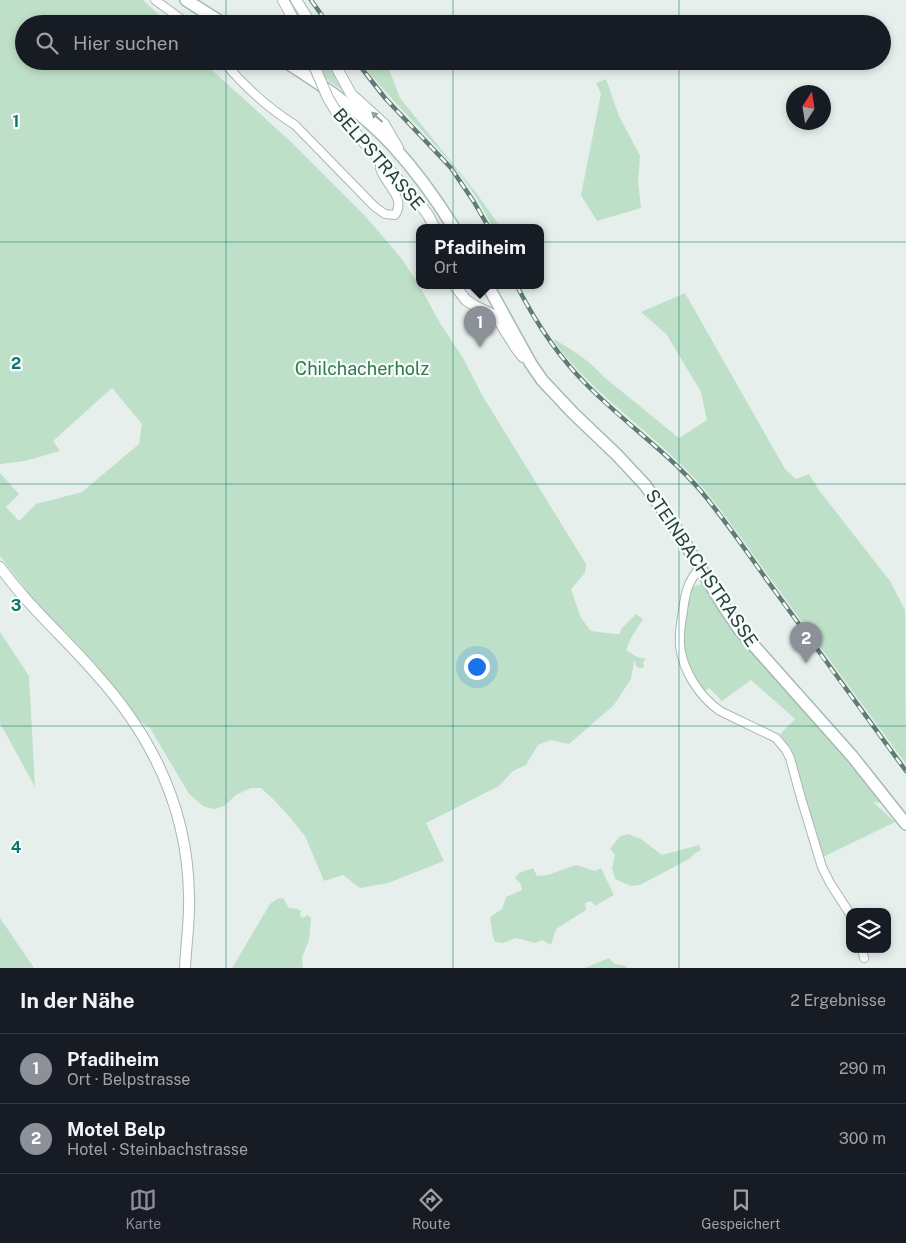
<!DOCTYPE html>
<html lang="de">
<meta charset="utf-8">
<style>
body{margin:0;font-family:"Public Sans",sans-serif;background:#242831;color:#f1f3f6}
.controls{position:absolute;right:15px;bottom:15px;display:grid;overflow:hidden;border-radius:10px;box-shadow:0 2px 8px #0003}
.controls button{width:45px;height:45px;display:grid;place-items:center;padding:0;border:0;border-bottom:1px solid #363941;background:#171b24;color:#f1f3f6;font:25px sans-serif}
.compass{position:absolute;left:786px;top:85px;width:45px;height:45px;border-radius:50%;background:#171b24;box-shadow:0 2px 8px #0003;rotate:12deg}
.you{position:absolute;left:476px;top:666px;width:18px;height:18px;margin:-12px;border:4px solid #fff;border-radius:50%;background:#1a73e8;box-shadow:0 0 0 8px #1a73e833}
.badge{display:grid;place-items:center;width:32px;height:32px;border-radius:50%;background:#8c9099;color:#fff;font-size:16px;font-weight:700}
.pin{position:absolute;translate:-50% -41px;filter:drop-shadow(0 1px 2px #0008)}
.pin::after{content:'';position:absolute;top:26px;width:18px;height:15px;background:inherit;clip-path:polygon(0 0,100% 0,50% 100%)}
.popup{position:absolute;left:416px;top:224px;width:128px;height:65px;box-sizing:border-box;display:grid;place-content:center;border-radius:10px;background:#171b24;filter:drop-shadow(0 1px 4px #0005);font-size:16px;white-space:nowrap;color:#9ea1a6}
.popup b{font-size:19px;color:#f1f3f6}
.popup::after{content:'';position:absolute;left:50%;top:100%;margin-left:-10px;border:10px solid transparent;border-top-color:#171b24}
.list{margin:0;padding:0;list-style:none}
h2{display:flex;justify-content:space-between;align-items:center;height:65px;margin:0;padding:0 20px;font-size:21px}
h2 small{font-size:16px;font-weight:400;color:#9ea1a6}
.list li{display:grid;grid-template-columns:32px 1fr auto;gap:15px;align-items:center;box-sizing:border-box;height:70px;padding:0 20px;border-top:1px solid #363941}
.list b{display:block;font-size:19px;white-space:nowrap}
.list p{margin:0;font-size:16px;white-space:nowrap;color:#9ea1a6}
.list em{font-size:16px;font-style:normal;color:#9ea1a6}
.icon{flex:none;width:28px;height:28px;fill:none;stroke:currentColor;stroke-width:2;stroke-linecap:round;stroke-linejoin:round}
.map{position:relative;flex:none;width:906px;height:968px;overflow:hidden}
.search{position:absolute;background:#171b24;box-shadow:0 2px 8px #0003;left:15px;right:15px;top:15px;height:55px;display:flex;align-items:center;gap:12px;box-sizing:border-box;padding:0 18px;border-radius:28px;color:#9ea1a6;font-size:19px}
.sheet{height:205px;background:#171b24}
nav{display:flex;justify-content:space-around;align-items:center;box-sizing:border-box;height:70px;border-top:1px solid #363941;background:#171b24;font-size:14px;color:#9ea1a6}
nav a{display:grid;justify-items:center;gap:2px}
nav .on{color:#8c9099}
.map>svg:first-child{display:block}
</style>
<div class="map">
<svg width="906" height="968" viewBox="0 0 906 968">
<rect width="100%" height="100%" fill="#e6efeb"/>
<!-- green -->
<g fill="#bfe0c8">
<path d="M 0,0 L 143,0 L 169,24 L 24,24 L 24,61 L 202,61 L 290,141 L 366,217 L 402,259 L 423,292 L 440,323 L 463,358 L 482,395 L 586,564 L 585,573 L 571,589 L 581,618 L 591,631 L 615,634 L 620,634 L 621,629 L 636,614 L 643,619 L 631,638 L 626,650 L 637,657 L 646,659 L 643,662 L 644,668 L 639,668 L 636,666 L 635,661 L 634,661 L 631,679 L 627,685 L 614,705 L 569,744 L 551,740 L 538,745 L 526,765 L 513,771 L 499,786 L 426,823 L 444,861 L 388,883 L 360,888 L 343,875 L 324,881 L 305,836 L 286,813 L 273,799 L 261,788 L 251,788 L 236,795 L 224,806 L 215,809 L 209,808 L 203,806 L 189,794 L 150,728 L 138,720 L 124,698 L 30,595 L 0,556 L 0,473 L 19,494 L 6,507 L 19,521 L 36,504 L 82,492 L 139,444 L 142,424 L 112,388 L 53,441 L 60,451 L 25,461 L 0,464 Z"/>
<path d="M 319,61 L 331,61 L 346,93 L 325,78 Z"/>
<path d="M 360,61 L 386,61 L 400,98 L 477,194 L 501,228 L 493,228 C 486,215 479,201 470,188 C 438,142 394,106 360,61 Z"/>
<path d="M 606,79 L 619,116 L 640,156 L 638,181 L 641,208 L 597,221 L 581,195 L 601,94 L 596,83 Z"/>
<path d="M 685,293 L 785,469 L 796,479 L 809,474 L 818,489 L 890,581 L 905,610 L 906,764 C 864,707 822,650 781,593 C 755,558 731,522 704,489 C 658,435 595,398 553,340 L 555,340 C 573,350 590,361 604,377 L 679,438 L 707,420 L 701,392 L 667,335 L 641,312 Z"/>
<path d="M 702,584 L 733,632 L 778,683 L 836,746 L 882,803 L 873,802 L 895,822 L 821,858 L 803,801 L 791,750 L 780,734 L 795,719 L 751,680 L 722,701 L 709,688 L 704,692 C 696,680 686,665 684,650 C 682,639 685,597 692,588 C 694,585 699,585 702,584 Z"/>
<path d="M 0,632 L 29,676 L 35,787 L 0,723 Z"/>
<path d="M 628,834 L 641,839 L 662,855 L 699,845 L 701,850 L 694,854 L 689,859 L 640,885 L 631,886 L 615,879 L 612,868 L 615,854 L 610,849 L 620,836 Z"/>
<path d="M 576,865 L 595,871 L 601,868 L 614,895 L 595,906 L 591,901 L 585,903 L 586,910 L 556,929 L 551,945 L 542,940 L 535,943 L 516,938 L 503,943 L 495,942 L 493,937 L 490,917 L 502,909 L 506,897 L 522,890 L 521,884 L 515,878 L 519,873 L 533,868 L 537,876 L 548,875 Z"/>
<path d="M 283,898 L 289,908 L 297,909 L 301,911 L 300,916 L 303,918 L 307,915 L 311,918 L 309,940 L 302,957 L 303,968 L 232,968 L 270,904 L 277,899 Z"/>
<path d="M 0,918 L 34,968 L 0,968 Z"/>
<path d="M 609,958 L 615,964 L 626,966 L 627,968 L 585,968 Z"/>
</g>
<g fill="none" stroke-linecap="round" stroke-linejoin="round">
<!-- minor casing -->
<g stroke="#a8b8b2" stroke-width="10">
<g id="minor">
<path d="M 155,0 L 188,24"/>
<path d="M 223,61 C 244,86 268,108 295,125 L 375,207 L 385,214 L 395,215 C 407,198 384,184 380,168 C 380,165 380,163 380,160"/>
<path d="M 700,568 C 688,581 685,593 683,611 C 681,622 679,634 680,646 C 683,671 699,696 720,711 L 776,738 L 786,750 L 790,758 L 801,798 L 822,867 L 830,883 L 850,914"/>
<path d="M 862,949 L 864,958"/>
</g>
</g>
<!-- tertiary casing -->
<g stroke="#a8b8b2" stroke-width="12">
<g id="tertiary">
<path d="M 283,0 L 296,24"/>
<path d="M 296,0 L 311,24"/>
<path d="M 333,61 L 351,94 L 384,124 L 398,148"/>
<path d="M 337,113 L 418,201 L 428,215 L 435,228"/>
<path d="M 455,286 L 466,300 L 475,306 L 496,316 L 516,348 L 523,357"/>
<path d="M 0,567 C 28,606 65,638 96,674 C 153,737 188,810 189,896 C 190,920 186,944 185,968"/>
</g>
</g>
<!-- secondary casing -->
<g stroke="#a4bbb3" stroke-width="14">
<g id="secondary">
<path d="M 186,0 L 224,24"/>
<path d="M 284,61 C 323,85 362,112 393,146 C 416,171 436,199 454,228"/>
<path d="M 488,286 L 531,364 L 542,380 L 573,413 L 617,455 L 645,485 L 675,527 L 723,605 L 739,629 L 852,756 L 906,824"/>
</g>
</g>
<!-- minor -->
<use href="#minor" stroke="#fff" stroke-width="8"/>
<!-- tertiary -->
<use href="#tertiary" stroke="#fff" stroke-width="10"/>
<!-- secondary -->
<use href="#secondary" stroke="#fff" stroke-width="11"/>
<!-- rail casing -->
<g stroke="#5f7d75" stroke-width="4.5">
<g id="rail">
<path d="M 311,0 L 328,24"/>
<path d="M 356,61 L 385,98 L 451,168 L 474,202 L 489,228"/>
<path d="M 517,286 C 536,323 559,358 589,387 C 625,423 667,452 700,490 C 727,522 750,557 775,591 C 818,651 862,711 906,771"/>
</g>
</g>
<!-- rail -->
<use href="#rail" stroke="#f7fbf9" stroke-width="2.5" stroke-dasharray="8" stroke-linecap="butt"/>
<!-- tertiary-bridge casing -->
<g stroke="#a8b8b2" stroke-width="12" stroke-linecap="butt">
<path id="tertiary-bridge" d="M 312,61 L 328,98 L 337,113"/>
</g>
<!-- tertiary-bridge -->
<use href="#tertiary-bridge" stroke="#fff" stroke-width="10"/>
</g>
<!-- one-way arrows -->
<defs><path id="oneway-solid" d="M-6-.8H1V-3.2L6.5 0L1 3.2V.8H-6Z" transform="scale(1.25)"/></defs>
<use fill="#92a09c" href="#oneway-solid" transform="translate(377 117) rotate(-137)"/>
<!-- grid -->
<path fill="none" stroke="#0f766e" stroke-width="1" stroke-opacity="0.55" d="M 226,0 L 226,24M 453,0 L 453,24M 679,0 L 679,24M 226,61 L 226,968M 453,61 L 453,968M 679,61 L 679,968M 0,242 L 906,242M 0,484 L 906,484M 0,726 L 906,726"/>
<g text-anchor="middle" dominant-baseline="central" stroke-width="4.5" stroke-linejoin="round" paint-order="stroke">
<!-- street labels -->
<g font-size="18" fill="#24423a" stroke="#f7fbf9">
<text transform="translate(379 159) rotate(49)">BELPSTRASSE</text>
<text transform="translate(702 568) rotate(56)">STEINBACHSTRASSE</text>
</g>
<!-- park labels -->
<g font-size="18" fill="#2d7a4b" stroke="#f7fbf9">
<text x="362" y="368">Chilchacherholz</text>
</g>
</g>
<g font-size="16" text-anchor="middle" font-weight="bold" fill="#0f766e" stroke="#f7fbf9" stroke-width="4.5" stroke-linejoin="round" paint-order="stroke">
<text x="16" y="127">1</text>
<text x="16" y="369">2</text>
<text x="16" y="611">3</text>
<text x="16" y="853">4</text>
</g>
</svg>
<div class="controls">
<button><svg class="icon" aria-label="layers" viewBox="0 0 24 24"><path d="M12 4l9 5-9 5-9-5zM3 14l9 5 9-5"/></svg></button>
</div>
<svg class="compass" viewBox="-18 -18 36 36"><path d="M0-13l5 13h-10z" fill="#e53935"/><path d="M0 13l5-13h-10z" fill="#9ea1a6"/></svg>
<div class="you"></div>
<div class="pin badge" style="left:480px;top:347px">1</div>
<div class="popup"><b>Pfadiheim</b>Ort</div>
<div class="pin badge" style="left:806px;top:663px">2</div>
<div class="search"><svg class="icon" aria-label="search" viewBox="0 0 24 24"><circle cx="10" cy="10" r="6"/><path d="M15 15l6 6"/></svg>Hier suchen</div>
</div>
<section class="sheet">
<h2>In der Nähe<small>2 Ergebnisse</small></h2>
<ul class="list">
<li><span class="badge">1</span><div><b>Pfadiheim</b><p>Ort · Belpstrasse</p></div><em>290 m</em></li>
<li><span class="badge">2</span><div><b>Motel Belp</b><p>Hotel · Steinbachstrasse</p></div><em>300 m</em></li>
</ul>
</section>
<nav>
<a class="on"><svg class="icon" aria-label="map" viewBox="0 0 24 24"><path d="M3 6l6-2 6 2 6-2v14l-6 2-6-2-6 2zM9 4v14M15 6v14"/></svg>Karte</a>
<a><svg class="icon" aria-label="directions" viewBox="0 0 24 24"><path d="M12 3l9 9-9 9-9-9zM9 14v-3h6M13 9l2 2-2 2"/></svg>Route</a>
<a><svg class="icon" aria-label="saved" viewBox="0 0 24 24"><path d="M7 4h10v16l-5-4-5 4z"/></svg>Gespeichert</a>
</nav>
